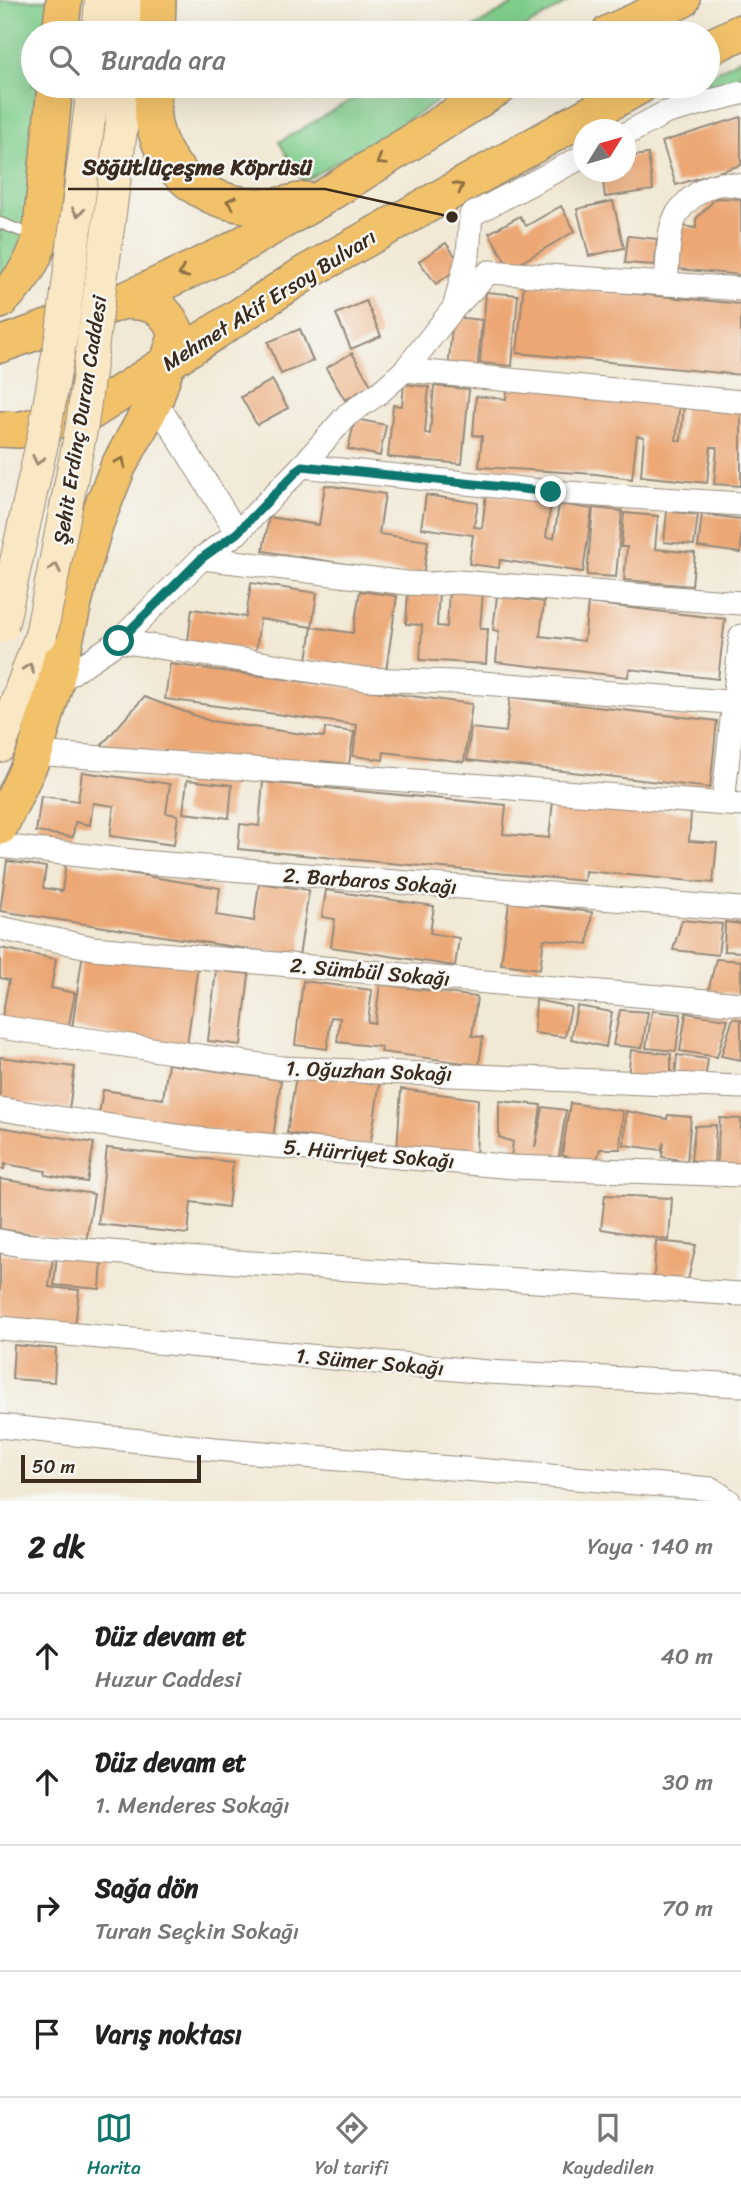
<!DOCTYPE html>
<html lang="tr">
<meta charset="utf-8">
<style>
body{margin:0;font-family:Sriracha,sans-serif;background:#f2f2f2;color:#222}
.compass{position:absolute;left:573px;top:119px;width:63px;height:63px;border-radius:50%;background:#fff;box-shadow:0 7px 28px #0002;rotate:53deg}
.scale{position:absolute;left:21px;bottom:18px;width:180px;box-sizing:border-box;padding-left:7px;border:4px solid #3b2a1e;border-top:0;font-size:19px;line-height:24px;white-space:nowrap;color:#3b2a1e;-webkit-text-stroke:5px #f6f6f2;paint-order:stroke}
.stop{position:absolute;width:21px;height:21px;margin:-16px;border:5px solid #0f766e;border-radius:50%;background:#fff}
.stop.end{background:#0f766e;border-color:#fff;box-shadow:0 2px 7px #0008}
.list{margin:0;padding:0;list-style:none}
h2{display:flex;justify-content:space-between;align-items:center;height:91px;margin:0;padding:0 28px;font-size:30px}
h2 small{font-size:23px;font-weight:400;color:#767676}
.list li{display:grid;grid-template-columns:46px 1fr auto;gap:21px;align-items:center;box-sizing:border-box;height:126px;padding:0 28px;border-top:2px solid #e0e0e0}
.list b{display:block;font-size:26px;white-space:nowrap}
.list p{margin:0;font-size:23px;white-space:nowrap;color:#767676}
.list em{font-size:23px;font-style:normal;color:#767676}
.icon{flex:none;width:38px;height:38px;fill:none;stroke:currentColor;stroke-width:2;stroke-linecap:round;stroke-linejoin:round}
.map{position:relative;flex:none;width:741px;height:1501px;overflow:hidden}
.search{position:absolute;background:#fff;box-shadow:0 7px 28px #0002;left:21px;right:21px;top:21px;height:77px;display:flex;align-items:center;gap:18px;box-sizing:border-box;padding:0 24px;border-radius:38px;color:#767676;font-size:26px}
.sheet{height:595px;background:#fff}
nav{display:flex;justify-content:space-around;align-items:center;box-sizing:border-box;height:98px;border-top:2px solid #e0e0e0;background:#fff;font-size:19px;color:#767676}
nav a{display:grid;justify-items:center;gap:4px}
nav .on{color:#0f766e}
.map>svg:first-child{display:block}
</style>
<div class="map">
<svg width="741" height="1501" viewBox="0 0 741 1501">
<rect width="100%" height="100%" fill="#f6f6f2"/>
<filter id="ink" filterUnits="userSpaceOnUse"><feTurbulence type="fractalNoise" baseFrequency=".0143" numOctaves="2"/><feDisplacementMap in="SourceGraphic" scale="14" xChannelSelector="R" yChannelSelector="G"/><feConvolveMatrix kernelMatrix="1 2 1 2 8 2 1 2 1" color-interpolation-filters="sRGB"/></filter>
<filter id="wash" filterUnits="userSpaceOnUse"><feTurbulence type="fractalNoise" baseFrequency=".00686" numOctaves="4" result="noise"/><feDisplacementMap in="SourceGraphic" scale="28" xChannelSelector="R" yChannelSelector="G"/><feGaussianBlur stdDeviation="1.57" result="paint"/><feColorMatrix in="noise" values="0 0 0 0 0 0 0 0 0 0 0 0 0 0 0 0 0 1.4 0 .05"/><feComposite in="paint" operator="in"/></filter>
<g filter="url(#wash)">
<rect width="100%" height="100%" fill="#f1e9d5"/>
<!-- green -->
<g fill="#7fcd8c" stroke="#5d7c55" stroke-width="2">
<path d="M 0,0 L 54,0 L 52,33 L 33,33 L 33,86 L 47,86 L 36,223 L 11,272 L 0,278 Z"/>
<path d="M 520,0 L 571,0 L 516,33 L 464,33 Z"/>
<path d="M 741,58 L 741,79 L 678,98 L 676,95 L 692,86 L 708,86 L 708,77 Z"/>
<path d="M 375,86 L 451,86 L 434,104 L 303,182 L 279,142 Z"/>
</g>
<g id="blocks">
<!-- building -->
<g fill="#eca774">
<path d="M 741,117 L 741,165 L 676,185 L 662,142 Z"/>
<path d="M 648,154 L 653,190 L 605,197 L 602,172 L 626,172 L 626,157 Z"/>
<path d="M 716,198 L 741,199 L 741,275 L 677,269 L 681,226 L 696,228 L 696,219 Z"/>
<path d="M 613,201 L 624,248 L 589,256 L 577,209 Z"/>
<path d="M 561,206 L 575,231 L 510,269 L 489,233 L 520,216 L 526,226 Z"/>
<path d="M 628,236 L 657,239 L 655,265 L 625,263 Z"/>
<path d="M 446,243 L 462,266 L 436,284 L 419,261 Z"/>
<path d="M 524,283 L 741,304 L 741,375 L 517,353 Z"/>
<path d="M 486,292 L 518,295 L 512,366 L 480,363 Z"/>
<path d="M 366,301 L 381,336 L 351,349 L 336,314 Z"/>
<path d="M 453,317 L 482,320 L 477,372 L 448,370 Z"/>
<path d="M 300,329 L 313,361 L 281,374 L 268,342 Z"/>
<path d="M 352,353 L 371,385 L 345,400 L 326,368 Z"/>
<path d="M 272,380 L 288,408 L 257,425 L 241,397 Z"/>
<path d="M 404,384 L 429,387 L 425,433 L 430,434 L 434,386 L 469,389 L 462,464 L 388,457 L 393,405 L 402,406 Z"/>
<path d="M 508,384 L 680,400 L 676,440 L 681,441 L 684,404 L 741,408 L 741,486 L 714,484 L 717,447 L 711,447 L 707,483 L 641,476 L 644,437 L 637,436 L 632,479 L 596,474 L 479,467 L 482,436 L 473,435 L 476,396 L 506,399 Z"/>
<path d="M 355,419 L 386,425 L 380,456 L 348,449 Z"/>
<path d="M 325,485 L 385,494 L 379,534 L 428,541 L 423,576 L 263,551 L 269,517 L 319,525 Z"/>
<path d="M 486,494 L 551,504 L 546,537 L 554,538 L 559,504 L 592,509 L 583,572 L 500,560 L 499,568 L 469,564 L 473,535 L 421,528 L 426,495 L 478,503 L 474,527 L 482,528 Z"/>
<path d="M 593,508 L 622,511 L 616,577 L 587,575 Z"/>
<path d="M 667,511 L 698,515 L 694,545 L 664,542 Z"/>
<path d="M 624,513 L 658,516 L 655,549 L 695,553 L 692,586 L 624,580 L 627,547 L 621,547 Z"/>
<path d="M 702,514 L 741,519 L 741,553 L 698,547 Z"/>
<path d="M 251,583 L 317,593 L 312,627 L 260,619 L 256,651 L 188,641 L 192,609 L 246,617 Z"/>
<path d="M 408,590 L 439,592 L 437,626 L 447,627 L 449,590 L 483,592 L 480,629 L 488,629 L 486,664 L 420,660 L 422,625 L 406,624 Z"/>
<path d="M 360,591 L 397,596 L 386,671 L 307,660 L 312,627 L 353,633 Z"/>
<path d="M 497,596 L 544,602 L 540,636 L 584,641 L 588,603 L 725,619 L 718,679 L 629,669 L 628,677 L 496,662 L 499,631 L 493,630 Z"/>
<path d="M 170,664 L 472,704 L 464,762 L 384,752 L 383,760 L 353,756 L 357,725 L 165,699 Z"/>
<path d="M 144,697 L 210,721 L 324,737 L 325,728 L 354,732 L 349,764 L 321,761 L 319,770 L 101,746 Z"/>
<path d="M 510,697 L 717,721 L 710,788 L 467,760 L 471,728 L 506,732 Z"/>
<path d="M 82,772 L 170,784 L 166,813 L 178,815 L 174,845 L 110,836 L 114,806 L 93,803 L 90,825 L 75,822 L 73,837 L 36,832 L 41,796 L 78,801 Z"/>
<path d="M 187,780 L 232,785 L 229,818 L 183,813 Z"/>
<path d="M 263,782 L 506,805 L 503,834 L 549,838 L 553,800 L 691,813 L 689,841 L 717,843 L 713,883 L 585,871 L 584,881 L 238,849 L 240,824 L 259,826 Z"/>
<path d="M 7,861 L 46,867 L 43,888 L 62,891 L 66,863 L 220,888 L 216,915 L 254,921 L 259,883 L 309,890 L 299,957 L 0,911 Z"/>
<path d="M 326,890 L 434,906 L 430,933 L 459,938 L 455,966 L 331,947 L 335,919 L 322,917 Z"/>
<path d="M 509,902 L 592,912 L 588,944 L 544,939 L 540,969 L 501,964 Z"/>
<path d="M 682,920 L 722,924 L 718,955 L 673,950 Z"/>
<path d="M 725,922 L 741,924 L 741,952 L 724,951 Z"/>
<path d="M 0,948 L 56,959 L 51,988 L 75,993 L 67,1035 L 1,1022 L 9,980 L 0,978 Z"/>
<path d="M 83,952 L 198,965 L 187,1045 L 72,1028 Z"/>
<path d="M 716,959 L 741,961 L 741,993 L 708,992 Z"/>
<path d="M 216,970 L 249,974 L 241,1045 L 208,1041 Z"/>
<path d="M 303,981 L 372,990 L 368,1022 L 375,1023 L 380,984 L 477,997 L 472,1036 L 483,1037 L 479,1065 L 381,1052 L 382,1047 L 337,1042 L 340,1018 L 331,1017 L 327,1049 L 295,1045 Z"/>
<path d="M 536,1000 L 571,1007 L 565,1037 L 534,1033 Z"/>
<path d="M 577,1006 L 612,1012 L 606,1047 L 571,1039 Z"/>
<path d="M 620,1010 L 648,1012 L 642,1048 L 613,1045 Z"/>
<path d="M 652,1011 L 681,1014 L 676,1051 L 646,1048 Z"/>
<path d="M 686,1013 L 728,1019 L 717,1057 L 680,1051 Z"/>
<path d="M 733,1018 L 741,1020 L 741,1060 L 721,1056 Z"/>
<path d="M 631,1050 L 671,1054 L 671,1081 L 628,1077 Z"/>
<path d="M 677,1055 L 708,1059 L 705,1080 L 675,1078 Z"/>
<path d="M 0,1057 L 75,1067 L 69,1109 L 0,1099 Z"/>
<path d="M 168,1064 L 281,1080 L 273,1139 L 99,1114 L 103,1090 L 163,1099 Z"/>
<path d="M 296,1075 L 380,1081 L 370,1147 L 287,1133 Z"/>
<path d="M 401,1089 L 478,1099 L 476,1159 L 397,1151 Z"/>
<path d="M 499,1101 L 541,1105 L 535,1148 L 543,1107 L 566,1110 L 558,1164 L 511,1158 L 513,1142 L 499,1137 Z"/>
<path d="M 570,1103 L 623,1111 L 620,1149 L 600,1149 L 595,1166 L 562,1155 Z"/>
<path d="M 626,1111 L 667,1119 L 668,1115 L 691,1117 L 687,1161 L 662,1157 L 664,1142 L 661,1150 L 624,1145 Z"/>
<path d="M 720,1118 L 741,1119 L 741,1169 L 716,1169 Z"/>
<path d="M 716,1125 L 714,1165 L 691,1160 L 695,1126 Z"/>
<path d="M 0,1127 L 94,1143 L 87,1182 L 45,1175 L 46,1171 L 5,1164 L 4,1169 L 0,1169 Z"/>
<path d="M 107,1148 L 233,1162 L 228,1207 L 191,1202 L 188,1234 L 98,1224 Z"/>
<path d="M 0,1179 L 94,1194 L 86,1242 L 0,1229 Z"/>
<path d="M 605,1195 L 672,1198 L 669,1240 L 601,1229 Z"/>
<path d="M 656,1241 L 696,1245 L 688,1280 L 654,1277 Z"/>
<path d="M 0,1253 L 53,1258 L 49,1287 L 79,1290 L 75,1326 L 0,1318 Z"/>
<path d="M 57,1254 L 102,1258 L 100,1289 L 54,1285 Z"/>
<path d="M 14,1345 L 56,1349 L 54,1382 L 12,1379 Z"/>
</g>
</g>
</g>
<g filter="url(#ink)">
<use href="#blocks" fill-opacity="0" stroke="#968a7a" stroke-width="2"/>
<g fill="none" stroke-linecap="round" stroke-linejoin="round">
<!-- service casing -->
<g stroke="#968a7a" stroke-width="13">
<path id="service" d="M 0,223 L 21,231"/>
</g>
<!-- minor casing -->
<g stroke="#968a7a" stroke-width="25">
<g id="minor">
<path d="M 626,134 L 665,113 L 741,93"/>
<path d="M 666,284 C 668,266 667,239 673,223 C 678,206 701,187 719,184 C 725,183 734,185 741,186"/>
<path d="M 455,305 L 468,255 L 471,215 L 584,156"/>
<path d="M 405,370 L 741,402"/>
<path d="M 155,400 L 237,533"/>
<path d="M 302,466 L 551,492 L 741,504"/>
<path d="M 202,558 L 406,583 L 429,584 L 458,582 L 741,603"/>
<path d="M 119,641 L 365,679 L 482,683 L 741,703"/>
<path d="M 55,684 L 119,641 L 202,558 L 237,533 L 302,466 L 347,415 L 379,393 L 405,370 L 454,308 L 489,272 L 741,289"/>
<path d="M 35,753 L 741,805"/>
<path d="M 723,803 L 741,636"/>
<path d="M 0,846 L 141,862 L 741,909"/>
<path d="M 0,928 L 93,948 L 741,1004"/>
<path d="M 0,1027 L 282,1068 L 741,1087"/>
<path d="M 0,1109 L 197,1139 L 513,1167 L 741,1175"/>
<path d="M 0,1241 L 21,1245 L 237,1262 L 741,1294"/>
<path d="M 0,1328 L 488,1372 L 741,1385"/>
<path d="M 0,1426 L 215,1449 L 712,1489 L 729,1501"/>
</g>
</g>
<!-- secondary casing -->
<g stroke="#968a7a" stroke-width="34">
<g id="secondary">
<path d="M 98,33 L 101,0"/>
<path d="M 126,33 L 128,0"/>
<path d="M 89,120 L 93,86"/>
<path d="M 121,130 L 123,86"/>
<path d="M 0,746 L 41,635"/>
</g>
</g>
<!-- primary casing -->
<g stroke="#968a7a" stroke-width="38">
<g id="primary">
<path d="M 60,33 L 64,0"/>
<path d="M 157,33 L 158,0"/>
<path d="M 609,33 L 682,0"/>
<path d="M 708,48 L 741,32"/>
<path d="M 154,86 C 153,98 151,112 154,124 C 166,179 213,207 267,206 C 280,206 293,202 305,200"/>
<path d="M 0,301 C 19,283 34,264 40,238 L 55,86"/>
<path d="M 0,345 L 123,301 L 231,251 L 322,198 L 501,86"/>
<path d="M 0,429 L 18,430 L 91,412 L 309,271 L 640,86"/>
<path d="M 0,827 L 35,753 L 55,684 L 79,582 L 95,525 L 118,467 L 155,400 L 177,334 C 165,306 153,302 123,301"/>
</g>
</g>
<!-- service -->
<use href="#service" stroke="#fff" stroke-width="10"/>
<!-- minor -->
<use href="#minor" stroke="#fff" stroke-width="23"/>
<!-- secondary -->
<use href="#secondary" stroke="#fae7c3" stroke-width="32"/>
<!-- primary -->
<use href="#primary" stroke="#f2c26a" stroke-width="35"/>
<!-- secondary-bridge casing -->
<g stroke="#968a7a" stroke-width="34" stroke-linecap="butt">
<g id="secondary-bridge">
<path d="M 2,626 L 44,434 L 62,332 L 89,120"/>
<path d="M 41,635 L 82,425 L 121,130"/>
</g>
</g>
<!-- secondary-bridge -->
<use href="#secondary-bridge" stroke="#fae7c3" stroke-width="32"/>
</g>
<!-- one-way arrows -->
<defs><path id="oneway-chevron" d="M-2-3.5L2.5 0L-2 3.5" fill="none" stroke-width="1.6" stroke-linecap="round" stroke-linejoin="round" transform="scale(1.75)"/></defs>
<g stroke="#8d6e40">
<use href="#oneway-chevron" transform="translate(381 161) rotate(148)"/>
<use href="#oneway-chevron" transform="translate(459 187) rotate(-29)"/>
<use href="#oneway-chevron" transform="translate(231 202) rotate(-168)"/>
<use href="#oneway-chevron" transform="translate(183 273) rotate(155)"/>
<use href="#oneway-chevron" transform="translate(121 462) rotate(-63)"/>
</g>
<g stroke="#9a8870">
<use href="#oneway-chevron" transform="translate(78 212) rotate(97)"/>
<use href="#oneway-chevron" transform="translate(38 460) rotate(102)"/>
<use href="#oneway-chevron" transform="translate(55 568) rotate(-78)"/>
<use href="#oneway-chevron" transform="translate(29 668) rotate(-70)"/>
</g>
</g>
<g fill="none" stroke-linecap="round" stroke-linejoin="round" filter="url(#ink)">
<!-- route -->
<path stroke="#0f766e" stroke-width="9" d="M 119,641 L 202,558 L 237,533 L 302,466 L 551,492"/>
</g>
<g text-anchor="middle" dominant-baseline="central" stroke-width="5" stroke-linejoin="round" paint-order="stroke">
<!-- street labels -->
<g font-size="21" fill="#3b2a1e" stroke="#f6f6f2">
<text transform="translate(269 300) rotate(-32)">Mehmet Akif Ersoy Bulvarı</text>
<text transform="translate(80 420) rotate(-81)">Şehit Erdinç Duran Caddesi</text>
<text transform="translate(370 881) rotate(4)">2. Barbaros Sokağı</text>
<text transform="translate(370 972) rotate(5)">2. Sümbül Sokağı</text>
<text transform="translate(369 1071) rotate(2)">1. Oğuzhan Sokağı</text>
<text transform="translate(369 1154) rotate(5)">5. Hürriyet Sokağı</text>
<text transform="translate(370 1362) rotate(5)">1. Sümer Sokağı</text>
</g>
</g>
<!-- callouts -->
<path fill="none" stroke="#3b2a1e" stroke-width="2.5" d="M452 217L325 189H68"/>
<circle fill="#3b2a1e" stroke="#f6f6f2" stroke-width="2.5" cx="452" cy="217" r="7"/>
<g font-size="23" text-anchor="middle" font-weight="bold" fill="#3b2a1e" stroke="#f6f6f2" stroke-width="5" stroke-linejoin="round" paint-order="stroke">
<text x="197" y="175">Söğütlüçeşme Köprüsü</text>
</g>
</svg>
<svg class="compass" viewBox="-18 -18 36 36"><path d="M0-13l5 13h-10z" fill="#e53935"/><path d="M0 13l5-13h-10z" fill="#767676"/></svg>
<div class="scale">50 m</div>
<div class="stop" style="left:119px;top:641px"></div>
<div class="stop end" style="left:551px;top:492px"></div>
<div class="search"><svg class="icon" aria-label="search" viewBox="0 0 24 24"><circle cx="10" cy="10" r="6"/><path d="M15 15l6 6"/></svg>Burada ara</div>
</div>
<section class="sheet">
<h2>2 dk<small>Yaya · 140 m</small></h2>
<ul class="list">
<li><svg class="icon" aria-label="ahead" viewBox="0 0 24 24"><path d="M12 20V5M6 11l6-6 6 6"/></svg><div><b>Düz devam et</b><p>Huzur Caddesi</p></div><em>40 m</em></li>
<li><svg class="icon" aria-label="ahead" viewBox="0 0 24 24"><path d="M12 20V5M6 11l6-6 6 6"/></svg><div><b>Düz devam et</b><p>1. Menderes Sokağı</p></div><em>30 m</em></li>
<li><svg class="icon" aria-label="right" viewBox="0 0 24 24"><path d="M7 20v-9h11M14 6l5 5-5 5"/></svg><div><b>Sağa dön</b><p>Turan Seçkin Sokağı</p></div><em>70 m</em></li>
<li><svg class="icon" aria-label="arrive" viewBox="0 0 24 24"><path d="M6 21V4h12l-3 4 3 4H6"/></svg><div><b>Varış noktası</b></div></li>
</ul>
</section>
<nav>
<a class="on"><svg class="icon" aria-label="map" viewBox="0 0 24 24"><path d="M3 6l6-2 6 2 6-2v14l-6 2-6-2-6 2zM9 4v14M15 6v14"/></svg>Harita</a>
<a><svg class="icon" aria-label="directions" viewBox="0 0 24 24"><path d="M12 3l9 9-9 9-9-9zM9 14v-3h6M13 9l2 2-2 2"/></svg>Yol tarifi</a>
<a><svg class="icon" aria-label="saved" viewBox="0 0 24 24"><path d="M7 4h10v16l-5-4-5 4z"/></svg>Kaydedilen</a>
</nav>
